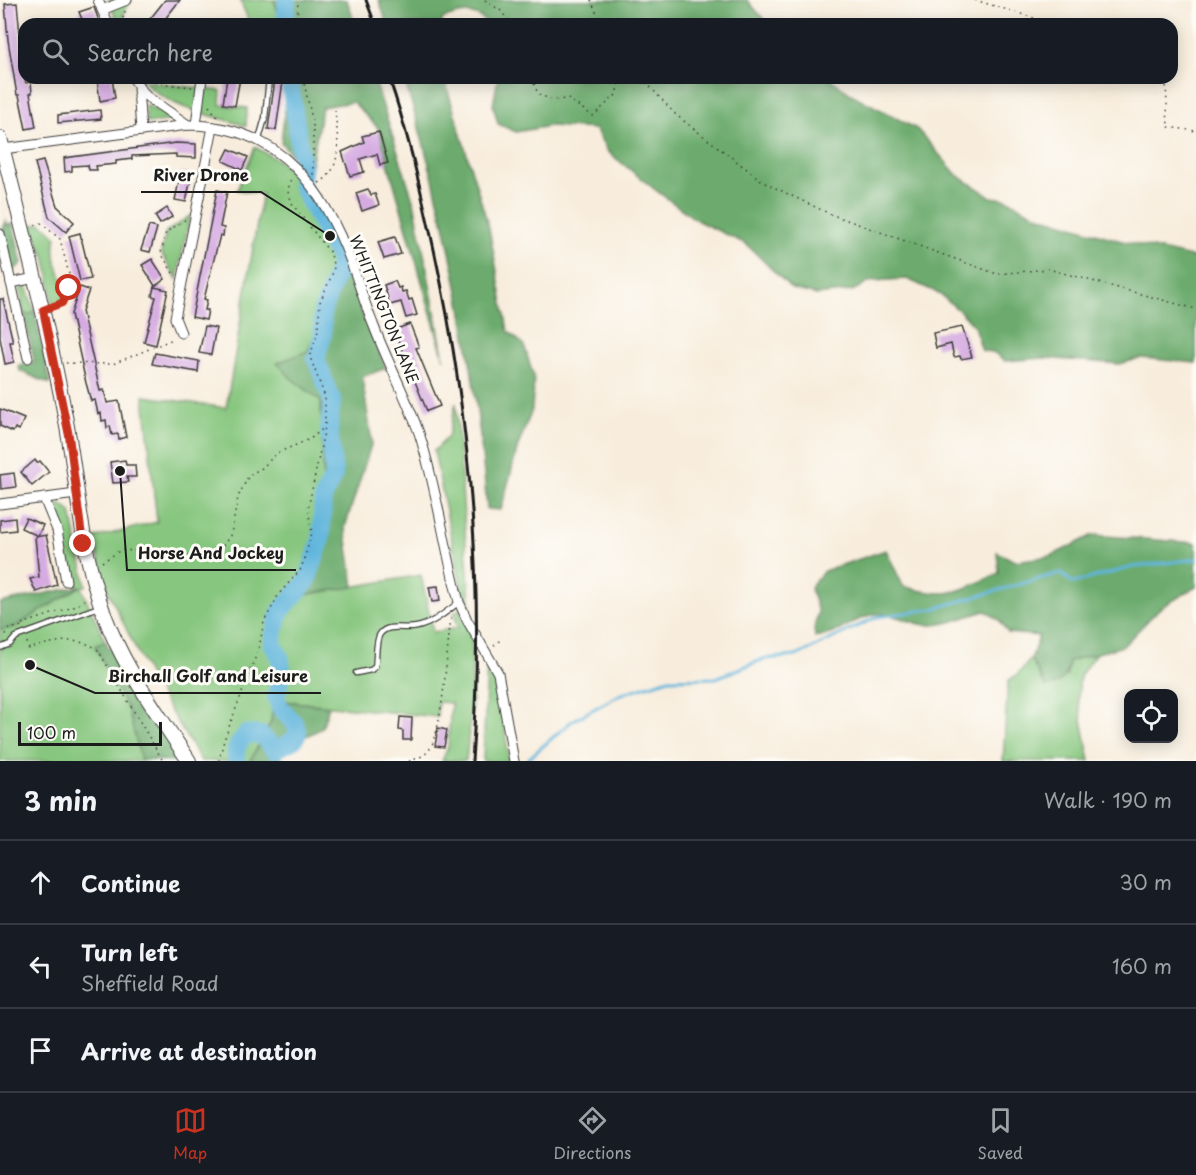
<!DOCTYPE html>
<meta charset="utf-8">
<style>
body{margin:0;font-family:"Playpen Sans",sans-serif;background:#242831;color:#f1f3f6}
.controls{position:absolute;right:18px;bottom:18px;display:grid;overflow:hidden;border-radius:12px;box-shadow:0 3px 15px #0003}
.controls button{width:54px;height:54px;display:grid;place-items:center;padding:0;border:0;border-bottom:2px solid #363941;background:#171b24;color:#f1f3f6;font:30px sans-serif}
.scale{position:absolute;left:18px;bottom:15px;width:144px;box-sizing:border-box;padding-left:6px;border:3px solid #1c1c1c;border-top:0;font-size:16px;line-height:21px;white-space:nowrap;color:#1c1c1c;-webkit-text-stroke:4px #fdfcf7;paint-order:stroke}
.stop{position:absolute;width:18px;height:18px;margin:-14px;border:4px solid #c8321e;border-radius:50%;background:#fff}
.stop.end{background:#c8321e;border-color:#fff;box-shadow:0 2px 6px #0008}
.list{margin:0;padding:0;list-style:none}
h2{display:flex;justify-content:space-between;align-items:center;height:78px;margin:0;padding:0 24px;font-size:26px}
h2 small{font-size:20px;font-weight:400;color:#9ea1a6}
.list li{display:grid;grid-template-columns:39px 1fr auto;gap:18px;align-items:center;box-sizing:border-box;height:84px;padding:0 24px;border-top:2px solid #363941}
.list b{display:block;font-size:22px;white-space:nowrap}
.list p{margin:0;font-size:20px;white-space:nowrap;color:#9ea1a6}
.list em{font-size:20px;font-style:normal;color:#9ea1a6}
.icon{flex:none;width:33px;height:33px;fill:none;stroke:currentColor;stroke-width:2;stroke-linecap:round;stroke-linejoin:round}
.map{position:relative;flex:none;width:1196px;height:761px;overflow:hidden}
.search{position:absolute;background:#171b24;box-shadow:0 3px 15px #0003;left:18px;right:18px;top:18px;height:66px;display:flex;align-items:center;gap:15px;box-sizing:border-box;padding:0 21px;border-radius:18px;color:#9ea1a6;font-size:22px}
.sheet{height:330px;background:#171b24}
nav{display:flex;justify-content:space-around;align-items:center;box-sizing:border-box;height:84px;border-top:2px solid #363941;background:#171b24;font-size:16px;color:#9ea1a6}
nav a{display:grid;justify-items:center;gap:3px}
nav .on{color:#c8321e}
.map>svg:first-child{display:block}
</style>
<div class="map">
<svg width="1196" height="761" viewBox="0 0 1196 761">
<rect width="100%" height="100%" fill="#fdfcf7"/>
<filter id="ink" filterUnits="userSpaceOnUse"><feTurbulence type="fractalNoise" baseFrequency=".0167" numOctaves="2"/><feDisplacementMap in="SourceGraphic" scale="12" xChannelSelector="R" yChannelSelector="G"/><feConvolveMatrix kernelMatrix="1 2 1 2 8 2 1 2 1" color-interpolation-filters="sRGB"/></filter>
<filter id="wash" filterUnits="userSpaceOnUse"><feTurbulence type="fractalNoise" baseFrequency=".008" numOctaves="4" result="noise"/><feDisplacementMap in="SourceGraphic" scale="24" xChannelSelector="R" yChannelSelector="G"/><feGaussianBlur stdDeviation="1.35" result="paint"/><feColorMatrix in="noise" values="0 0 0 0 0 0 0 0 0 0 0 0 0 0 0 0 0 1.4 0 .05"/><feComposite in="paint" operator="in"/></filter>
<g filter="url(#wash)">
<rect width="100%" height="100%" fill="#f8eddd"/>
<!-- green -->
<g fill="#86c67e" stroke="#51714d" stroke-width="1.5">
<path d="M 109,0 L 129,0 L 121,24 L 118,24 Z"/>
<path d="M 240,0 L 274,0 L 282,24 L 250,24 Z"/>
<path d="M 144,81 L 221,91 L 220,105 L 247,108 L 246,126 C 210,114 170,110 144,81 Z"/>
<path d="M 145,105 L 148,106 L 175,120 L 147,123 Z"/>
<path d="M 255,147 L 276,159 L 297,177 L 295,188 L 330,241 L 340,273 L 308,351 L 291,378 L 321,401 L 324,501 L 317,563 L 292,597 L 421,575 L 433,632 L 458,628 L 454,613 L 459,609 L 472,637 L 472,701 L 466,761 L 442,761 L 448,747 L 451,703 L 438,702 L 437,717 L 274,700 L 271,722 L 250,761 L 201,761 L 149,676 L 105,585 L 94,538 L 157,522 L 144,396 L 226,408 L 262,194 L 237,190 Z"/>
<path d="M 190,216 L 177,279 L 161,253 L 166,232 Z"/>
<path d="M 41,223 L 56,236 C 52,254 57,274 69,288 L 62,303 L 53,306 C 50,290 50,273 45,257 C 41,246 34,238 32,225 Z"/>
<path d="M 26,285 L 35,313 L 24,315 L 20,289 Z"/>
<path d="M 456,403 L 471,617 L 462,591 L 434,451 L 448,437 Z"/>
<path d="M 57,505 L 62,505 L 71,512 L 86,586 L 81,587 L 105,641 L 95,646 L 128,710 L 142,761 L 0,761 L 0,603 L 77,587 L 75,578 L 70,576 L 60,525 L 52,513 Z"/>
<path d="M 1096,653 L 1080,676 L 1078,699 L 1090,761 L 1003,761 L 1008,681 L 1018,674 L 1031,659 L 1045,686 L 1067,675 L 1069,661 Z"/>
<path d="M 487,661 L 502,708 L 509,761 L 483,761 Z"/>
</g>
<!-- forest -->
<g fill="#6cab6d" stroke="#446444" stroke-width="1.5">
<path d="M 274,0 L 347,0 L 355,24 L 282,24 Z"/>
<path d="M 379,0 L 747,0 L 768,24 L 487,24 C 475,8 459,13 442,19 L 442,24 L 387,24 Z"/>
<path d="M 288,78 L 374,78 L 415,206 L 444,359 L 378,128 L 353,102 L 322,107 L 310,171 L 306,174 L 281,142 Z"/>
<path d="M 404,78 L 444,78 L 489,228 L 508,331 L 524,345 L 534,378 L 532,410 L 518,446 L 501,510 L 487,509 C 476,364 448,217 404,78 Z"/>
<path d="M 498,78 L 829,78 L 851,94 L 917,129 L 957,175 L 991,197 L 1006,199 L 1034,214 L 1118,240 L 1196,258 L 1196,363 L 1141,358 L 1120,364 L 1044,358 L 1005,361 L 993,352 L 982,351 L 974,326 L 961,312 L 938,293 L 907,279 L 872,281 L 852,291 L 817,295 L 792,289 L 746,244 L 698,221 L 658,192 L 608,152 L 595,129 L 550,126 L 516,132 L 498,124 L 493,105 Z"/>
<path d="M 6,221 L 7,225 L 13,224 L 22,263 L 13,271 L 3,229 Z"/>
<path d="M 340,273 L 350,279 L 363,317 L 386,368 L 362,377 L 372,442 L 345,527 L 354,587 L 291,597 L 317,563 L 324,501 L 321,401 L 291,378 L 277,363 L 308,351 Z"/>
<path d="M 35,313 L 50,384 L 20,371 L 19,365 L 31,364 L 34,360 L 24,315 Z"/>
<path d="M 1093,535 L 1196,543 L 1196,587 L 1160,608 L 1123,646 L 1069,661 C 1066,678 1063,683 1046,687 L 1031,659 L 1039,636 L 1008,633 L 1000,621 L 986,611 C 966,616 947,626 927,625 C 911,624 892,612 876,614 C 854,617 839,636 815,637 L 814,628 L 818,612 L 810,587 L 824,571 L 886,550 L 903,586 C 948,600 958,592 999,573 L 997,552 L 1015,561 L 1051,556 Z"/>
<path d="M 81,586 L 15,627 L 0,630 L 0,603 Z"/>
<path d="M 105,641 L 182,761 L 141,760 L 128,710 L 95,646 Z"/>
<path d="M 273,700 L 329,706 L 322,728 L 287,746 L 280,761 L 250,761 L 271,722 Z"/>
</g>
<g fill="none" stroke-linecap="round" stroke-linejoin="round">
<!-- stream -->
<path stroke="#60b5dc" stroke-width="3" d="M 528,759 L 572,721 L 621,694 L 669,679 L 716,678 L 764,659 L 796,656 L 877,617 L 932,609 L 1060,573 L 1073,583 L 1133,567 L 1196,559"/>
<!-- river -->
<g stroke="#60b5dc" stroke-width="18">
<path d="M 285,24 L 287,0"/>
<path d="M 237,761 C 233,749 239,743 246,734 L 261,735 L 275,750 L 294,740 L 298,733 L 295,724 L 279,706 L 276,696 L 282,672 L 280,656 L 273,645 L 273,638 L 280,612 L 307,581 L 321,540 L 323,498 L 334,474 L 329,429 L 332,400 L 316,359 L 323,334 L 322,312 L 339,268 L 339,259 L 301,185 L 303,170 L 289,78"/>
</g>
</g>
<g id="blocks">
<!-- building -->
<g fill="#d5abe1">
<path d="M 165,0 L 180,0 L 161,24 L 146,24 Z"/>
<path d="M 17,3 L 24,78 L 26,83 L 31,82 L 32,93 L 30,93 L 36,127 L 26,129 L 19,95 L 17,95 L 8,40 L 5,4 Z"/>
<path d="M 94,7 L 100,24 L 84,24 L 79,12 Z"/>
<path d="M 97,78 L 112,78 L 115,98 L 100,101 Z"/>
<path d="M 227,78 L 240,78 L 235,106 L 223,104 Z"/>
<path d="M 275,80 L 283,81 L 276,130 L 268,129 Z"/>
<path d="M 100,110 L 101,119 L 58,123 L 58,115 Z"/>
<path d="M 379,132 L 388,163 L 380,165 L 377,154 L 360,159 L 364,172 L 350,176 L 342,152 L 364,142 L 362,136 Z"/>
<path d="M 176,143 L 196,144 L 196,158 L 176,157 L 176,154 L 132,156 L 132,159 L 116,161 L 116,164 L 96,166 L 97,170 L 89,170 L 88,165 L 72,166 L 72,171 L 65,172 L 64,158 Z"/>
<path d="M 229,149 L 248,157 L 242,170 L 223,161 Z"/>
<path d="M 43,161 L 57,206 L 74,222 L 66,232 L 49,217 L 35,163 Z"/>
<path d="M 181,172 L 192,174 L 186,202 L 175,200 Z"/>
<path d="M 368,189 L 371,195 L 375,194 L 379,205 L 362,211 L 356,193 Z"/>
<path d="M 217,190 L 227,192 L 220,227 L 224,228 L 223,236 L 220,235 L 204,299 L 207,300 L 205,310 L 208,310 L 206,320 L 192,317 Z"/>
<path d="M 167,208 L 172,217 L 160,224 L 155,216 Z"/>
<path d="M 149,226 L 157,228 L 150,252 L 141,250 Z"/>
<path d="M 80,233 L 91,279 L 80,281 L 69,236 Z"/>
<path d="M 395,237 L 401,254 L 384,259 L 378,242 Z"/>
<path d="M 152,259 L 165,279 L 155,286 L 142,265 Z"/>
<path d="M 395,281 L 398,288 L 401,287 L 402,292 L 406,291 L 409,300 L 412,299 L 417,315 L 406,318 L 401,302 L 390,305 L 384,285 Z"/>
<path d="M 80,287 L 89,290 L 82,311 L 100,391 L 104,390 L 107,403 L 119,401 L 126,437 L 119,439 L 118,434 L 112,435 L 110,426 L 107,428 L 106,420 L 102,421 L 101,413 L 98,414 L 95,400 L 91,401 L 86,383 L 71,314 Z"/>
<path d="M 154,287 L 168,290 L 156,345 L 144,342 L 156,297 L 152,296 Z"/>
<path d="M 0,299 L 3,299 L 13,342 L 10,342 L 14,362 L 5,364 L 0,338 Z"/>
<path d="M 410,324 L 419,347 L 416,348 L 440,406 L 427,411 L 394,330 Z"/>
<path d="M 205,326 L 216,328 L 211,355 L 199,353 Z"/>
<path d="M 962,327 L 972,357 L 961,359 L 960,356 L 954,357 L 951,344 L 936,348 L 933,333 Z"/>
<path d="M 155,353 L 199,361 L 198,372 L 152,364 Z"/>
<path d="M 0,409 L 24,419 L 19,430 L 15,428 L 13,432 L 0,426 Z"/>
<path d="M 35,460 L 37,463 L 40,461 L 49,472 L 32,486 L 21,472 Z"/>
<path d="M 125,460 L 126,465 L 135,465 L 136,477 L 127,477 L 128,482 L 113,483 L 110,462 Z"/>
<path d="M 14,473 L 16,487 L 1,489 L 0,475 Z"/>
<path d="M 15,518 L 16,530 L 0,532 L 0,520 Z"/>
<path d="M 26,518 L 43,525 L 38,536 L 21,528 Z"/>
<path d="M 46,535 L 57,585 L 36,592 L 30,579 L 39,577 L 35,537 Z"/>
<path d="M 438,586 L 440,601 L 432,602 L 429,587 Z"/>
<path d="M 400,717 L 412,718 L 411,740 L 403,740 L 403,731 L 399,730 Z"/>
<path d="M 438,728 L 447,730 L 444,747 L 435,746 Z"/>
</g>
</g>
</g>
<g filter="url(#ink)">
<use href="#blocks" fill-opacity="0" stroke="#3d3b39" stroke-width="1.5"/>
<g fill="none" stroke-linecap="round" stroke-linejoin="round">
<!-- service casing -->
<g stroke="#3d3b39" stroke-width="7">
<g id="service">
<path d="M 259,139 L 265,118 L 269,78"/>
<path d="M 0,648 L 10,644 L 16,637 L 99,607"/>
<path d="M 356,673 L 371,670 L 375,667 C 377,658 375,641 380,634 C 388,623 405,630 417,627 C 432,624 446,612 458,603"/>
</g>
</g>
<!-- minor casing -->
<g stroke="#3d3b39" stroke-width="11">
<g id="minor">
<path d="M 98,0 L 108,24"/>
<path d="M 102,10 L 127,0"/>
<path d="M 133,78 L 146,96 L 188,125"/>
<path d="M 138,88 L 141,131"/>
<path d="M 196,125 L 202,78"/>
<path d="M 3,149 L 188,125 C 282,125 327,192 355,273 C 361,290 366,307 373,324 C 387,361 406,396 419,433 C 437,488 444,546 459,602 L 467,620 L 498,673 L 514,761"/>
<path d="M 0,234 L 28,358"/>
<path d="M 11,283 L 35,278"/>
<path d="M 181,333 L 175,318 L 213,127"/>
<path d="M 44,498 L 57,530 L 66,581"/>
<path d="M 0,504 L 76,494"/>
</g>
</g>
<!-- secondary casing -->
<g stroke="#3d3b39" stroke-width="16">
<path id="secondary" d="M 0,138 C 23,232 48,325 66,421 C 79,491 81,562 110,629 C 130,677 161,718 189,761"/>
</g>
<!-- path -->
<g stroke="#3d3b39" stroke-width="1.5" stroke-dasharray="1.5 4.5" stroke-linecap="butt">
<path d="M 485,0 L 501,11 L 511,24"/>
<path d="M 591,0 L 601,24"/>
<path d="M 975,0 L 1054,24"/>
<path d="M 121,24 L 125,11"/>
<path d="M 297,24 L 298,0"/>
<path d="M 303,78 L 313,124 L 313,175"/>
<path d="M 532,78 L 538,94 L 552,100 L 568,99 L 593,116 L 616,95 L 620,78"/>
<path d="M 642,78 L 676,115 L 765,183 L 830,214 L 997,274 L 1048,269 L 1196,309"/>
<path d="M 1151,78 L 1166,84 L 1168,127 L 1196,131"/>
<path d="M 149,82 L 192,87"/>
<path d="M 209,106 L 219,119"/>
<path d="M 319,183 C 345,168 337,135 335,110"/>
<path d="M 35,225 L 41,223 L 60,239 L 71,282 L 62,303 L 52,307"/>
<path d="M 173,273 L 161,253 L 166,232 L 185,220"/>
<path d="M 66,363 L 113,364 L 173,339"/>
<path d="M 102,562 L 121,550 L 200,555 L 214,559 L 231,534 L 238,497 L 249,475 L 262,468 L 277,453 L 310,439 L 324,428"/>
<path d="M 22,624 L 76,606 L 87,598"/>
<path d="M 0,637 L 6,635 L 9,629 L 22,626"/>
<path d="M 27,642 L 29,649 C 49,642 79,635 98,650 L 163,761"/>
<path d="M 494,646 L 502,638"/>
<path d="M 219,761 L 224,740 L 259,648 L 264,622 L 279,594 L 301,569 L 312,533 L 308,509 L 325,427 L 325,397 L 310,357 L 318,330 L 320,302 L 334,270 L 331,254 L 293,205 L 288,192 L 291,176"/>
<path d="M 409,761 C 416,759 425,756 429,750 C 443,732 447,645 451,618"/>
</g>
<!-- service -->
<use href="#service" stroke="#fff" stroke-width="4.5"/>
<!-- minor -->
<use href="#minor" stroke="#fff" stroke-width="9"/>
<!-- secondary -->
<use href="#secondary" stroke="#fff" stroke-width="14"/>
<!-- rail -->
<g stroke="#1c1c1c" stroke-width="3">
<path d="M 366,0 L 375,24"/>
<path d="M 389,78 C 407,129 419,183 431,236 C 470,409 485,584 472,761"/>
</g>
</g>
</g>
<g fill="none" stroke-linecap="round" stroke-linejoin="round" filter="url(#ink)">
<!-- route -->
<path stroke="#c8321e" stroke-width="8" d="M 69,288 L 62,303 L 43,310 L 69,436 L 83,544"/>
</g>
<g text-anchor="middle" dominant-baseline="central" stroke-width="6" stroke-linejoin="round" paint-order="stroke">
<!-- street labels -->
<g font-size="15" fill="#1c1c1c" stroke="#fdfcf7">
<text transform="translate(385 309) rotate(68)">WHITTINGTON LANE</text>
</g>
</g>
<!-- callouts -->
<path fill="none" stroke="#1c1c1c" stroke-width="2" d="M330 236L261 192H141M120 471L127 570H296M30 665L95 693H321"/>
<g fill="#1c1c1c" stroke="#fdfcf7" stroke-width="2">
<circle cx="330" cy="236" r="6"/>
<circle cx="120" cy="471" r="6"/>
<circle cx="30" cy="665" r="6"/>
</g>
<g font-size="16" text-anchor="middle" font-weight="bold" fill="#1c1c1c" stroke="#fdfcf7" stroke-width="6" stroke-linejoin="round" paint-order="stroke">
<text x="201" y="181">River Drone</text>
<text x="211" y="559">Horse And Jockey</text>
<text x="208" y="682">Birchall Golf and Leisure</text>
</g>
</svg>
<div class="controls">
<button><svg class="icon" aria-label="locate" viewBox="0 0 24 24"><circle cx="12" cy="12" r="6"/><path d="M12 2v4M12 18v4M2 12h4M18 12h4"/></svg></button>
</div>
<div class="scale">100 m</div>
<div class="stop" style="left:69px;top:288px"></div>
<div class="stop end" style="left:83px;top:544px"></div>
<div class="search"><svg class="icon" aria-label="search" viewBox="0 0 24 24"><circle cx="10" cy="10" r="6"/><path d="M15 15l6 6"/></svg>Search here</div>
</div>
<section class="sheet">
<h2>3 min<small>Walk · 190 m</small></h2>
<ul class="list">
<li><svg class="icon" aria-label="ahead" viewBox="0 0 24 24"><path d="M12 20V5M6 11l6-6 6 6"/></svg><div><b>Continue</b></div><em>30 m</em></li>
<li><svg class="icon" aria-label="left" viewBox="0 0 24 24"><path d="M17 20v-9H6M10 6l-5 5 5 5"/></svg><div><b>Turn left</b><p>Sheffield Road</p></div><em>160 m</em></li>
<li><svg class="icon" aria-label="arrive" viewBox="0 0 24 24"><path d="M6 21V4h12l-3 4 3 4H6"/></svg><div><b>Arrive at destination</b></div></li>
</ul>
</section>
<nav>
<a class="on"><svg class="icon" aria-label="map" viewBox="0 0 24 24"><path d="M3 6l6-2 6 2 6-2v14l-6 2-6-2-6 2zM9 4v14M15 6v14"/></svg>Map</a>
<a><svg class="icon" aria-label="directions" viewBox="0 0 24 24"><path d="M12 3l9 9-9 9-9-9zM9 14v-3h6M13 9l2 2-2 2"/></svg>Directions</a>
<a><svg class="icon" aria-label="saved" viewBox="0 0 24 24"><path d="M7 4h10v16l-5-4-5 4z"/></svg>Saved</a>
</nav>
